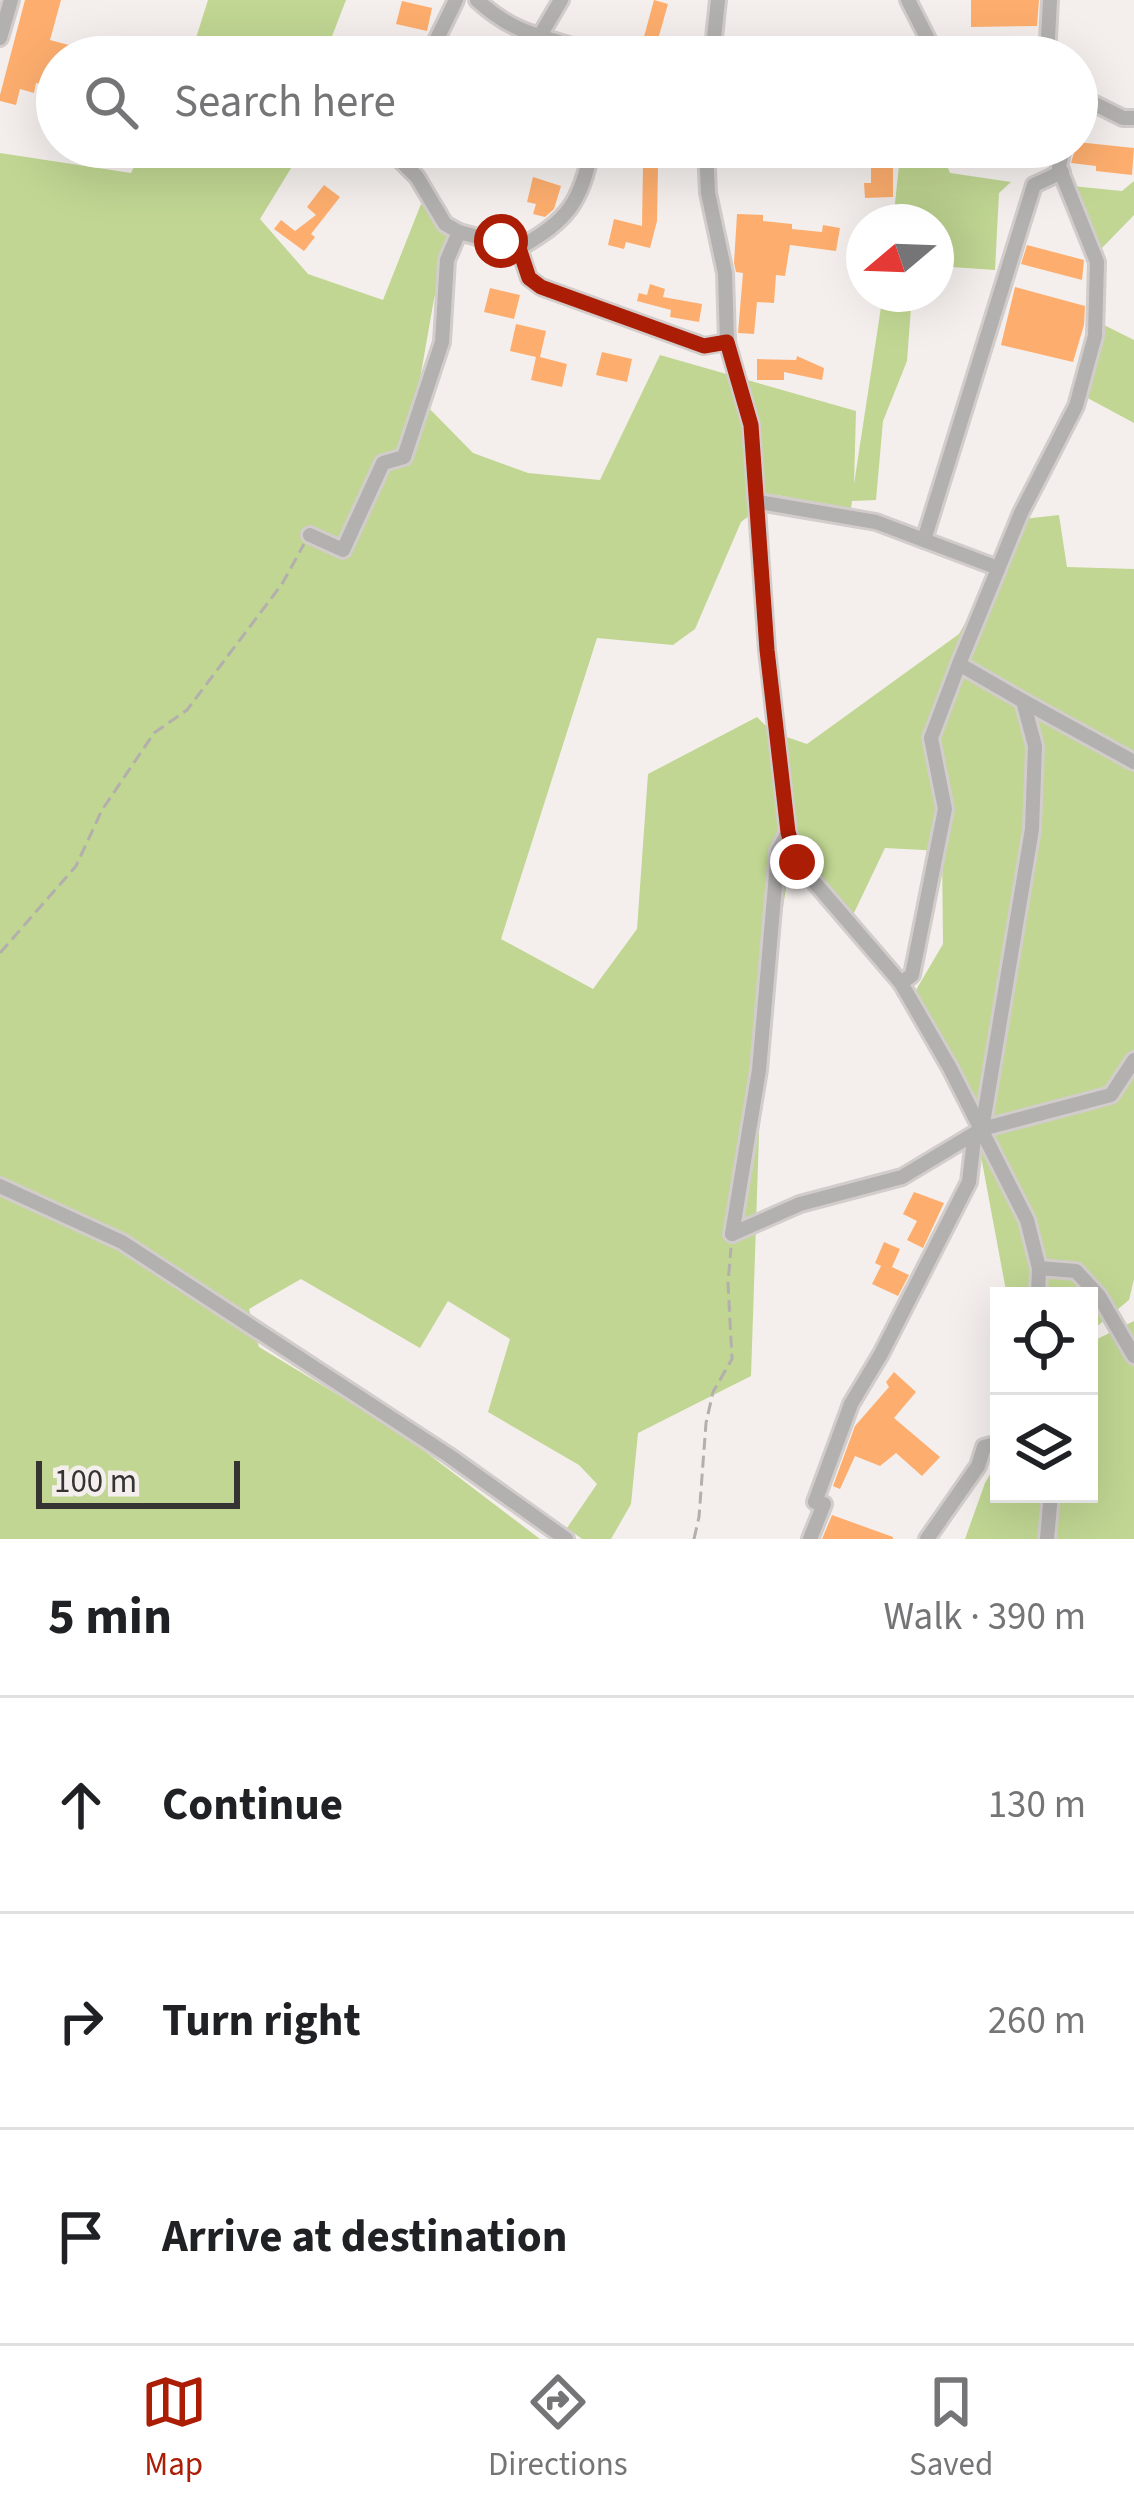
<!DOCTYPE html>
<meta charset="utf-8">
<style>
body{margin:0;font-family:"Source Sans 3",sans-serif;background:#f6f6f6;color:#202124}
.controls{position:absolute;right:36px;bottom:36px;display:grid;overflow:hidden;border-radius:0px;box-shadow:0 12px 48px #0002}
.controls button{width:108px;height:108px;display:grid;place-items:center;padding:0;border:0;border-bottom:3px solid #e0e0e0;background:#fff;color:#202124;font:60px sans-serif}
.compass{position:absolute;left:846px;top:204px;width:108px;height:108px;border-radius:50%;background:#fff;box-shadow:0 12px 48px #0002;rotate:251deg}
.scale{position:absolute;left:36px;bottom:30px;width:204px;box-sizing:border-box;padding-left:12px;border:6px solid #363433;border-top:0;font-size:33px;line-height:42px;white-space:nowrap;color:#363433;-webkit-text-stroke:9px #f4efec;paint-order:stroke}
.stop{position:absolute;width:36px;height:36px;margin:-27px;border:9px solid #ac1d05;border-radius:50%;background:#fff}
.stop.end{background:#ac1d05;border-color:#fff;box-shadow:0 3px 12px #0008}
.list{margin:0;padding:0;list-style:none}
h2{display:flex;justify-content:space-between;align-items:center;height:156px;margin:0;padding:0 48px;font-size:51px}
h2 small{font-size:39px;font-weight:400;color:#757577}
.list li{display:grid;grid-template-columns:78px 1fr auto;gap:36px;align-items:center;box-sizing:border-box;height:216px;padding:0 48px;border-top:3px solid #e0e0e0}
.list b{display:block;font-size:45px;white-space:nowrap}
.list em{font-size:39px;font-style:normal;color:#757577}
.icon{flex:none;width:66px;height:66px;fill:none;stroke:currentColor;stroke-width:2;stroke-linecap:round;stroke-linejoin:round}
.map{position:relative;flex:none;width:1134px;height:1539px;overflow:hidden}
.search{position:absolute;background:#fff;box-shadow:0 12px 48px #0002;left:36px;right:36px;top:36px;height:132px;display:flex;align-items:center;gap:30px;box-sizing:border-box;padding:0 42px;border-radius:66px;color:#757577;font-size:45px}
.sheet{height:804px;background:#fff}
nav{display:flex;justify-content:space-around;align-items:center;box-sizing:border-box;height:168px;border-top:3px solid #e0e0e0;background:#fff;font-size:33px;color:#757577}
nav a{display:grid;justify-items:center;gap:6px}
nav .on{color:#ac1d05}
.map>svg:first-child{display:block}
</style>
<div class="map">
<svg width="1134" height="1539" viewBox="0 0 1134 1539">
<rect width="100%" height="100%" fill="#f4efec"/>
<!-- green -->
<g fill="#c0d692">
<path d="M 208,0 L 346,0 L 324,57 L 190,57 Z"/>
<path d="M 144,147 L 304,147 L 260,219 L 308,274 L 383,300 L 421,204 L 451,237 L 434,299 L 417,396 L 473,453 L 528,473 L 600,480 L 660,355 L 856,411 L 854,484 L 883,294 L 912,294 L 907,361 L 883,421 L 876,500 L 852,501 L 851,509 L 777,495 L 741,522 L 695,629 L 673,645 L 597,638 L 501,939 L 593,989 L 637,929 L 648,774 L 757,717 L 772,732 L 807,744 L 959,634 L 1023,519 L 1059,515 L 1067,567 L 1134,569 L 1134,1279 L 1129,1300 L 1089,1333 L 1089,1296 L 1007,1296 L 980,1151 L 916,990 L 943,944 L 942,851 L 885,848 L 853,915 L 816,872 L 795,830 L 762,1043 L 751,1376 L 638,1433 L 631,1504 L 611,1539 L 582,1539 L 567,1528 L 597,1484 L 579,1465 L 488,1412 L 510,1339 L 448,1301 L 420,1348 L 301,1279 L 249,1309 L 259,1347 L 398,1431 L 540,1539 L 0,1539 L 0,153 L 131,173 Z"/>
<path d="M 901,147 L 939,147 L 950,173 L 1011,182 L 999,193 L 995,270 L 936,266 L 936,222 L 893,222 Z"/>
<path d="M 1134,181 L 1134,215 L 1101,249 L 1072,186 L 1122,191 Z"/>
<path d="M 1100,323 L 1134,340 L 1134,423 L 1082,395 Z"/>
<path d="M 1134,1321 L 1134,1539 L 965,1539 L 985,1483 L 999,1459 L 999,1494 L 1089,1494 L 1089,1343 Z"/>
</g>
<!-- building -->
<g fill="#fdae6e">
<path d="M 25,0 L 61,0 L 50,40 L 99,53 L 99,57 L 57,57 L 57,88 L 36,83 L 34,93 L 20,89 L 16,105 L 0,101 L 0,95 Z"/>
<path d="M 654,0 L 668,4 L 653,57 L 630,57 L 635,42 L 642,44 Z"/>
<path d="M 971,0 L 1039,0 L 1037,26 L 971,27 Z"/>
<path d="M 402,1 L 432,8 L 427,31 L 396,24 Z"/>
<path d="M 1077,142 L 1134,148 L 1132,175 L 1096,171 L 1096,166 L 1071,163 Z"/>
<path d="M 893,159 L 893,197 L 865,198 L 864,183 L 871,183 L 871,160 Z"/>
<path d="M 643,166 L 658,167 L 657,221 L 650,248 L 626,242 L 624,249 L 608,245 L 614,219 L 642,226 Z"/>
<path d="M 533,177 L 561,186 L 554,209 L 545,217 L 533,214 L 536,204 L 527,202 Z"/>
<path d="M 324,185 L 340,197 L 311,234 L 315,237 L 304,251 L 274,229 L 281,220 L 295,231 L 316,215 L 307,207 Z"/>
<path d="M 737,214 L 763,215 L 763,221 L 792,224 L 792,229 L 822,232 L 823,225 L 840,228 L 836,251 L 790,245 L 785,276 L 776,275 L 774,303 L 757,302 L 754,334 L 738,333 L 743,273 L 736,272 L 734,263 Z"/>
<path d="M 1027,245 L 1084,260 L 1082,280 L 1021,264 Z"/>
<path d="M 650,284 L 665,289 L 663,297 L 702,304 L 699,322 L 670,317 L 671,310 L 637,301 L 639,293 L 647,295 Z"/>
<path d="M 1015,287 L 1085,306 L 1084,325 L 1073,362 L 1001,345 Z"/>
<path d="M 490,288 L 520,295 L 514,319 L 484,312 Z"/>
<path d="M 516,324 L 546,331 L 540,357 L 567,364 L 562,387 L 531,380 L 536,357 L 510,351 Z"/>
<path d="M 602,352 L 632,359 L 627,382 L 596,375 Z"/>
<path d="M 797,356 L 824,368 L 822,380 L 784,372 L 784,380 L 757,380 L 757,359 L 796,360 Z"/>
<path d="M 914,1192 L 944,1203 L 923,1248 L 907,1240 L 917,1221 L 903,1214 Z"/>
<path d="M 884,1242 L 900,1249 L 892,1267 L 909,1275 L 898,1296 L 872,1284 L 881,1266 L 875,1263 Z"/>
<path d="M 894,1372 L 916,1392 L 894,1418 L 940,1457 L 922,1476 L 896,1453 L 880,1466 L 855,1456 L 840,1489 L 833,1486 L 855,1426 L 889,1387 L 886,1382 Z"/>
<path d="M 832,1515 L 893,1537 L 893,1539 L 822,1539 Z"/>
</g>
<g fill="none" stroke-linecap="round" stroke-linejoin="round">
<!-- minor casing -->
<g stroke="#d2cdcb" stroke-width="20">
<g id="minor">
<path d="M 477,0 C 522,41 553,36 605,57"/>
<path d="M 908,0 L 937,57"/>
<path d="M 0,38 L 11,0"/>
<path d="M 538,39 L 561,0"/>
<path d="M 428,57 L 456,0"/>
<path d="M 712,57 L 718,0"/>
<path d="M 1047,57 L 1050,0"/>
<path d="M 1077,95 L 1123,118 L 1134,118"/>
<path d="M 392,147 L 394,154 L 417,177 L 445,224 L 459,232 L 519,248 L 529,278 L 541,287 L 704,346 L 727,342"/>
<path d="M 706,147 L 708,193 L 725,273 L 727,342 L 751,425 L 767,650 L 788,832 L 797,862 L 901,983 L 950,1068 L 1027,1220 L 1039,1268 L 1038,1296"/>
<path d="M 519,248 C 568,220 581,203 592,147"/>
<path d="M 759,502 L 876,522 L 998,568"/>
<path d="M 310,535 L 343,550 L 383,463 L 404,457 L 442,342 L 447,260 L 459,232"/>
<path d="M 924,540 L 1034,185 L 1062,172"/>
<path d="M 959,664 L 1021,513 L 1076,406 L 1095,336 L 1097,262 L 1059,167 L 1063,147"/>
<path d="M 1023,701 L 1134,762"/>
<path d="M 0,1186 L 122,1242 L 448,1455 L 566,1539"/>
<path d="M 732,1234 L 800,1204 L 902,1177 L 982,1129 L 1111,1095 L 1134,1060"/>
<path d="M 732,1234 L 759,1070 L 778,851 L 788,832"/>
<path d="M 1039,1268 L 1076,1271 L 1099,1296 L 1134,1356"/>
<path d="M 810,1539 L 824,1504 L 815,1502 L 851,1404 L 881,1354 L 969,1182 L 974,1139 L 982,1129 L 1032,829 L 1035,746 L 1023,701 L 959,664 L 931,738 L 945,809 L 912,975 L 901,983"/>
<path d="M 927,1539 L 978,1466 L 984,1447 L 999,1443"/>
<path d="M 1047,1539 L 1051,1494"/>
</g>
</g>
<!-- path -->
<g stroke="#b3afad" stroke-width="3" stroke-dasharray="12 6" stroke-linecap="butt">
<path d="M 0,953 L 76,866 L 102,810 L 154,733 L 187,710 L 282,584 L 304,544"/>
<path d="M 694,1539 L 699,1517 L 706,1423 L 713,1392 L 732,1359 L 728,1283 L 731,1248"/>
</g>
<!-- minor -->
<use href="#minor" stroke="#b2b1af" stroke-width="14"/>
</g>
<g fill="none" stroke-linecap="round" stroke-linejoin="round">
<!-- route -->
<path stroke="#ac1d05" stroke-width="15" d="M 501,241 L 519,248 L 529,278 L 541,287 L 704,346 L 727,342 L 751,425 L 767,650 L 788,832 L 797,862"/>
</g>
</svg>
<div class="controls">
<button><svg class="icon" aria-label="locate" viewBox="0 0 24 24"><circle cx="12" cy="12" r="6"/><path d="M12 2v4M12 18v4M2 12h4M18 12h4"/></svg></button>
<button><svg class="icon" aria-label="layers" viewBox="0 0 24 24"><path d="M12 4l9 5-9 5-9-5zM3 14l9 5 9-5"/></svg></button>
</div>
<svg class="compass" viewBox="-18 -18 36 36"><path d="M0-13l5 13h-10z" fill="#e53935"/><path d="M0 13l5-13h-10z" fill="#757577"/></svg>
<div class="scale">100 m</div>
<div class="stop" style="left:501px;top:241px"></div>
<div class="stop end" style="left:797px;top:862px"></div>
<div class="search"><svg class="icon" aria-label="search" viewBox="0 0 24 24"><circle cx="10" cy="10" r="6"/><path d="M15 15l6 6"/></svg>Search here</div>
</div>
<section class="sheet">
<h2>5 min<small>Walk · 390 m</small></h2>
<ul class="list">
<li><svg class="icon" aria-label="ahead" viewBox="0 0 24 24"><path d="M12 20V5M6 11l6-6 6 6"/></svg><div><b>Continue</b></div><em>130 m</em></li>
<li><svg class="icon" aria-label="right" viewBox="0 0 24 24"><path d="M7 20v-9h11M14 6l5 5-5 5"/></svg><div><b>Turn right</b></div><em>260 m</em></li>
<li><svg class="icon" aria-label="arrive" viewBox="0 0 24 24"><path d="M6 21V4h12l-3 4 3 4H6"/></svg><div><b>Arrive at destination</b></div></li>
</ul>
</section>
<nav>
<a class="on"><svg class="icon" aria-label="map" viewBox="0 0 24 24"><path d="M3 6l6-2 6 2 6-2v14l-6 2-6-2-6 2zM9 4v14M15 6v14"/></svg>Map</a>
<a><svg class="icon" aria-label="directions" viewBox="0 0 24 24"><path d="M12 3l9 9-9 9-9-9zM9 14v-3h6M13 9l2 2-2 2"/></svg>Directions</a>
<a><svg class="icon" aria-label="saved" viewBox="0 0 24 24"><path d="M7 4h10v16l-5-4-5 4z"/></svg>Saved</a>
</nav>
